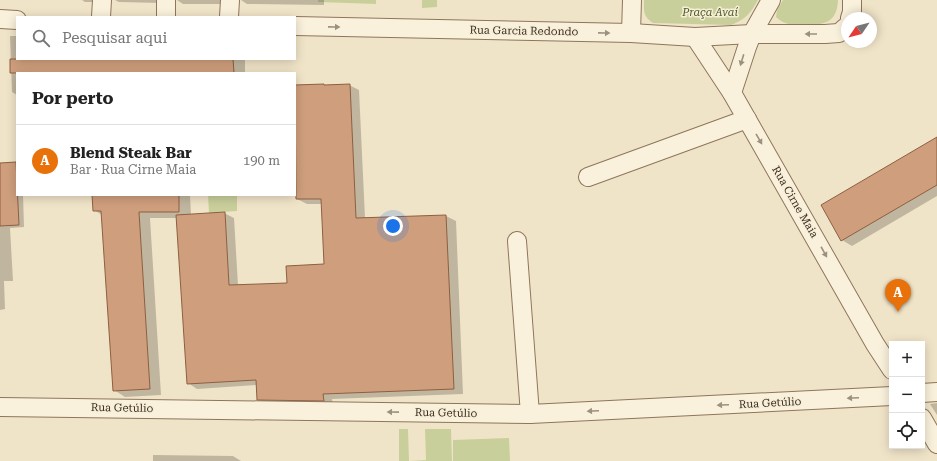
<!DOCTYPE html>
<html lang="pt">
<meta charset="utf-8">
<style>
body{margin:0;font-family:"Roboto Serif",serif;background:#f2f2f2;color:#222}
.controls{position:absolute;right:12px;bottom:12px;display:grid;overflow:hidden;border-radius:0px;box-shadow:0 2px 10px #0003}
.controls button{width:36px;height:36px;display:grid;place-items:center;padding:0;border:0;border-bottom:1px solid #e0e0e0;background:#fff;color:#222;font:20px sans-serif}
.compass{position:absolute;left:841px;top:12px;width:36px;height:36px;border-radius:50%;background:#fff;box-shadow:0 2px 10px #0003;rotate:235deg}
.you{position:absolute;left:393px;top:226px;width:14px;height:14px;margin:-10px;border:3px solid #fff;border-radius:50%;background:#1a73e8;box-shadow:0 0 0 6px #1a73e833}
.badge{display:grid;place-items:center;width:26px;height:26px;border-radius:50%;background:#9e2a2b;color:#fff;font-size:13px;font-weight:700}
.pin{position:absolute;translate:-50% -33px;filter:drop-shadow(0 1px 2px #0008)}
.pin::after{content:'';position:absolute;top:21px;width:14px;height:12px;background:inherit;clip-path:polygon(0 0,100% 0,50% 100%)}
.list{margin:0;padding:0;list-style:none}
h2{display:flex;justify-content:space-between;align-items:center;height:52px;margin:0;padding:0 16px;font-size:17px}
h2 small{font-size:13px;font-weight:400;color:#767676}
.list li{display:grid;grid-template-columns:26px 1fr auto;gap:12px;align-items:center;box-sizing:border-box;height:72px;padding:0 16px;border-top:1px solid #e0e0e0}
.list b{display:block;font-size:15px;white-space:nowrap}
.list p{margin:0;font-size:13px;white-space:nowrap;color:#767676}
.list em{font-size:13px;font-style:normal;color:#767676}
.icon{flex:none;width:22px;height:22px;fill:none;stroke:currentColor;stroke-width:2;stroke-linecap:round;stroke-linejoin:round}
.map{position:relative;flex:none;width:937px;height:461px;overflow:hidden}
.search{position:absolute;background:#fff;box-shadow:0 2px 10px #0003;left:16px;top:16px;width:280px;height:44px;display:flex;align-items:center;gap:10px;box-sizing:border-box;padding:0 14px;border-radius:0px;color:#767676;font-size:15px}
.panel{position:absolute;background:#fff;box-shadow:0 2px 10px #0003;left:16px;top:72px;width:280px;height:124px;border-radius:0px}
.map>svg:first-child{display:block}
</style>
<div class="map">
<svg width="937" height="461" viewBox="0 0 937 461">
<rect width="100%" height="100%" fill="#f0e4c8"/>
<!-- green -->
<g fill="#c9cf9b">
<path d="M 318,0 L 376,0 L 376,4 L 318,2 Z"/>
<path d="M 422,0 L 437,0 L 437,7 L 422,8 Z"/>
<path d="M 644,0 L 758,0 C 750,14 746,19 731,25 L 653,23 C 643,16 644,12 644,0 Z"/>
<path d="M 783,0 L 838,0 C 837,24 823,25 802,25 C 791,25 785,25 776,17 L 777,10 Z"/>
<path d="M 208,195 L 237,195 L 237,211 L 209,213 Z"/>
<path d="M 399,429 L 408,429 L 409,461 L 426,460 L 425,429 L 451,429 L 452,461 L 399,461 Z"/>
<path d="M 509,438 L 510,461 L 453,461 L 453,440 Z"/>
</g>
<!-- shadow -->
<g fill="#0003">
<path d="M 82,0 L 98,0 L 97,2 L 85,2 Z"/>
<path d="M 115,0 L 162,0 L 161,3 L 119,2 Z"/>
<path d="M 177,0 L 226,0 L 225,4 L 183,4 Z"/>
<path d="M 241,0 L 324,0 L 324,5 L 247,4 Z"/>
<path d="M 10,36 L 17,36 L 17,59 L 245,59 L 245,73 L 17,73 L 17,95 L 12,92 Z"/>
<path d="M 349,85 L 359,90 L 365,218 L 446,216 L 456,221 L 463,394 L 332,399 L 333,405 L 268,405 L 258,399 L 257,385 L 197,389 L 188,383 L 177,218 L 150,218 L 161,395 L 125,397 L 114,390 L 102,215 L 94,210 L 93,195 L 190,195 L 191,215 L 224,213 L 234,218 L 238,285 L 288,284 L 325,265 L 323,204 L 307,204 L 297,199 L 295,146 L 295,86 Z"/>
<path d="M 937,138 L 937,196 L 852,246 L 842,240 Z"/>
<path d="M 16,163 L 17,164 L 17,195 L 23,195 L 24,227 L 10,228 L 13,281 L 4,281 L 5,309 L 0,310 L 0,164 Z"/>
<path d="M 937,403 L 937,415 L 930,404 Z"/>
<path d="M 153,455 L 233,456 L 241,461 L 153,461 Z"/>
</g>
<!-- building -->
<g fill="#cf9f7d" stroke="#8d5f41">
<path d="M 10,59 L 233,59 L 234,73 L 10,73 Z"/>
<path d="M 324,84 L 324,85 L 350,84 L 356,218 L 446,215 L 454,389 L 323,394 L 324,401 L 257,400 L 256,380 L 187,384 L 176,215 L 225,212 L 229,285 L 287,283 L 286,266 L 324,264 L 321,199 L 296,199 L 295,85 Z"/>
<path d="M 937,137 L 937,185 L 841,241 L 821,205 Z"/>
<path d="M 16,162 L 19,225 L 0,226 L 0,163 Z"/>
<path d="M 92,195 L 179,195 L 179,212 L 139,212 L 150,389 L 113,391 L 101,211 L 93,211 Z"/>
</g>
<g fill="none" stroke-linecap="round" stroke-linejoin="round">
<!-- minor casing -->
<g stroke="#8d765c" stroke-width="20">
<g id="minor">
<path d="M 101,17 L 102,0"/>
<path d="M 166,17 L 166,0"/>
<path d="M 229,17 L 230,0"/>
<path d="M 850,18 L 852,12 L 852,0"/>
<path d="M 0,19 L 17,20"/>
<path d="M 295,26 L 631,33 L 695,37 L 752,34 L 825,34 L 839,33 L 847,26"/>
<path d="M 631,33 L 632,0"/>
<path d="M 695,37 L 732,93 L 875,344 L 892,370"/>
<path d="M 732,93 L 747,47 L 752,34 L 771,0"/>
<path d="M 588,177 L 747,119"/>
<path d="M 517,241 L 530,414"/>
<path d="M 922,393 L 937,392"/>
<path d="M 0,407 L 530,414 L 892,396"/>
<path d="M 922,418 L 937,444"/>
</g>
</g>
<!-- minor -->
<use href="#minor" stroke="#faf1dc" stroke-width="18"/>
</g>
<!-- one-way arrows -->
<defs><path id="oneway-solid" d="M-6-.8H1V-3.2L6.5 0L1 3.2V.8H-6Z"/></defs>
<g fill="#9c907e">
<use href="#oneway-solid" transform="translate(334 27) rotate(1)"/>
<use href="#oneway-solid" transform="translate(604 33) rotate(1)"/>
<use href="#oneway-solid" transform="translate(811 34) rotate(180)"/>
<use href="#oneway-solid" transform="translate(742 60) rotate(107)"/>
<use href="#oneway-solid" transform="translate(759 139) rotate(60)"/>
<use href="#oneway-solid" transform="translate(824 252) rotate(61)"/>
<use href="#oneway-solid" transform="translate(853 398) rotate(177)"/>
<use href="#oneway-solid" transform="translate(723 405) rotate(177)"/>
<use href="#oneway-solid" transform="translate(593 411) rotate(177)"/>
<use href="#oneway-solid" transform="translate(393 412) rotate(-179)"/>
</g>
<g text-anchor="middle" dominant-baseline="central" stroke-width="3" stroke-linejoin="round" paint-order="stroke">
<!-- park labels -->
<g font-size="11" font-style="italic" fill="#4d5a26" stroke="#f7eed8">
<text x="710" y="12">Praça Avaí</text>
</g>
<!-- street labels -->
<g font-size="11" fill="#3d2e20" stroke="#f7eed8">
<text transform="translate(524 31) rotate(1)">Rua Garcia Redondo</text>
<text transform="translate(795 202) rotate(60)">Rua Cirne Maia</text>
<text transform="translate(770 403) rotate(-3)">Rua Getúlio</text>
<text transform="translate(122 408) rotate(1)">Rua Getúlio</text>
<text transform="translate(446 413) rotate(1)">Rua Getúlio</text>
</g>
</g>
</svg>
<div class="controls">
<button>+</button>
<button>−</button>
<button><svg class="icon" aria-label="locate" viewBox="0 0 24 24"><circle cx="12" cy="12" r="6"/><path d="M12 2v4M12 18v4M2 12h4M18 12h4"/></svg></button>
</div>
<svg class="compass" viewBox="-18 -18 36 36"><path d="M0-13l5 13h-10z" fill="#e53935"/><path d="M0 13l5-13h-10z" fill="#767676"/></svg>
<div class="you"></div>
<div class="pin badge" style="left:898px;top:312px;background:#e8710a">A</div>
<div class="search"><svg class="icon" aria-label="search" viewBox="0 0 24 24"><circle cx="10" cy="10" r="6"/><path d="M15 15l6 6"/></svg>Pesquisar aqui</div>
<section class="panel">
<h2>Por perto<small></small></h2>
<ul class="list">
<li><span class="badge" style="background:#e8710a">A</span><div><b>Blend Steak Bar</b><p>Bar · Rua Cirne Maia</p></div><em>190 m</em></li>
</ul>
</section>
</div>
